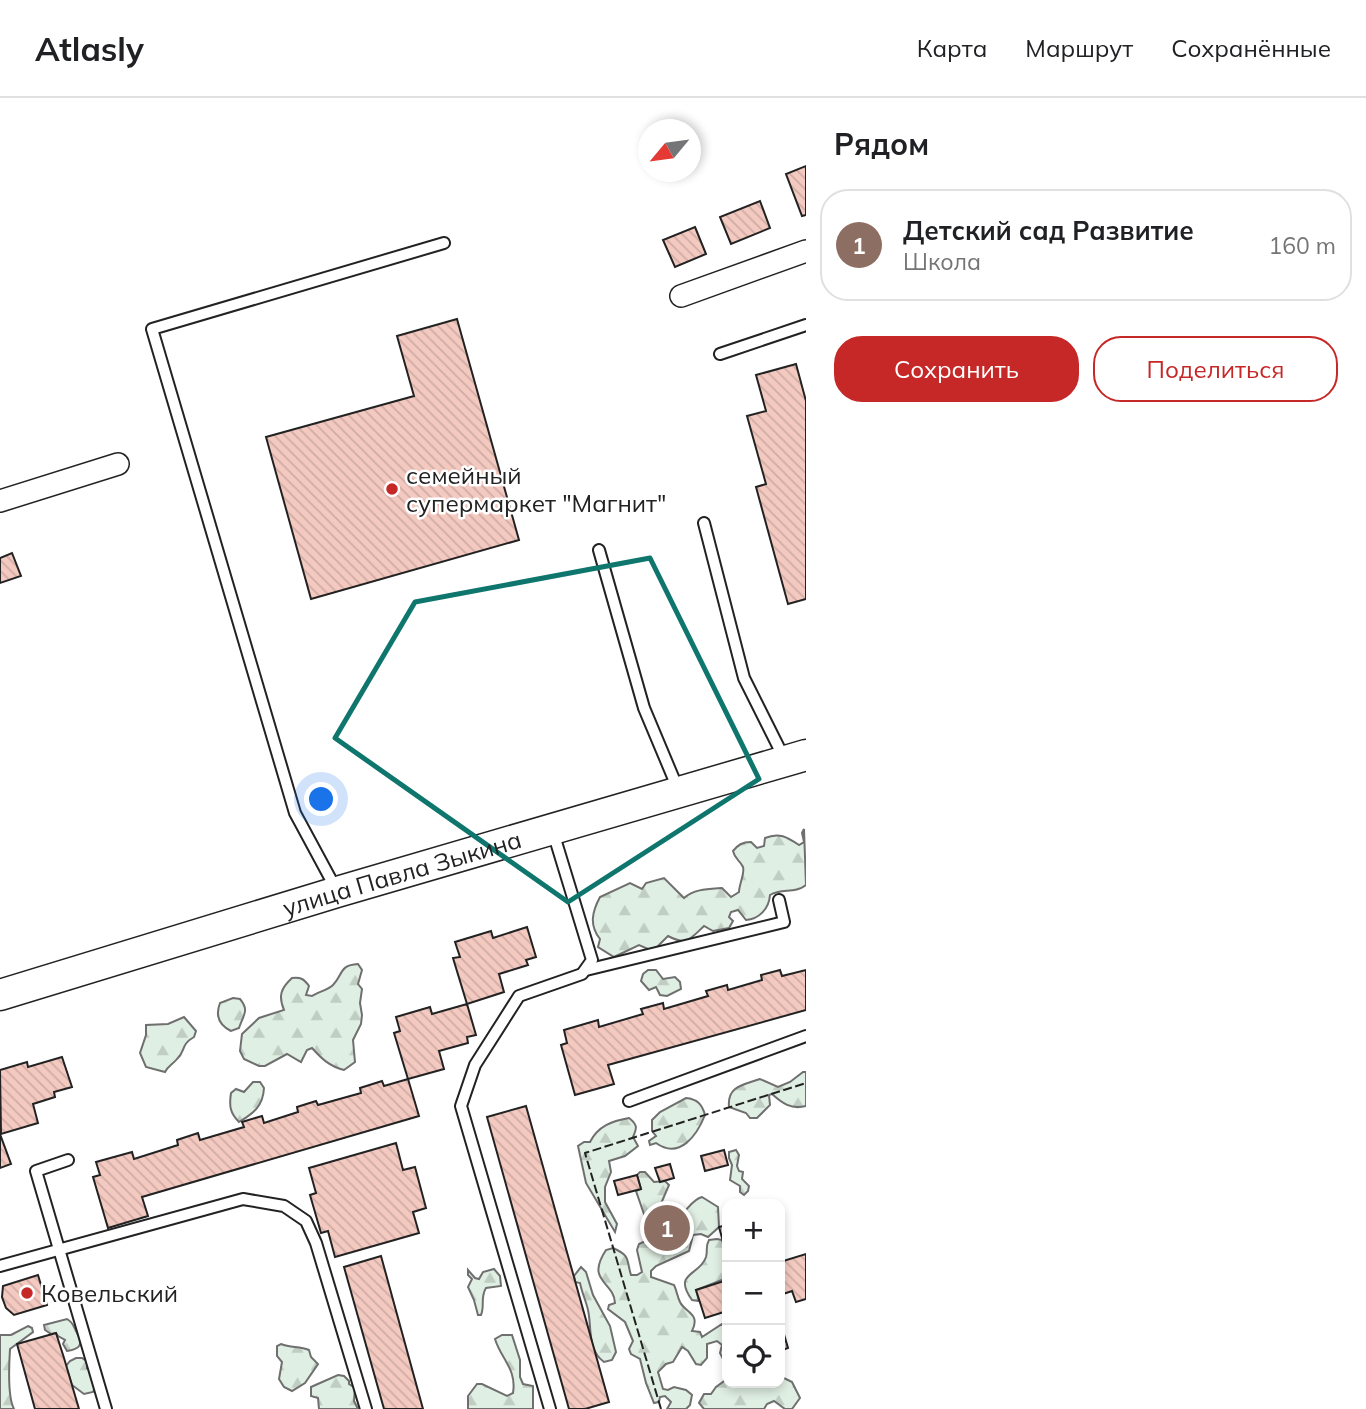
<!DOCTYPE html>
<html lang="ru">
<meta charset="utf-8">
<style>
body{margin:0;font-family:Mulish,sans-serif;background:#f6f6f6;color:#202124}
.controls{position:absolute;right:21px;bottom:21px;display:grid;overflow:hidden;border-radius:14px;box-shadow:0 4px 10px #0003}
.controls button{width:63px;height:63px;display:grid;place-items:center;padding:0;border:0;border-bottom:2px solid #e0e0e0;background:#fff;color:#202124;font:35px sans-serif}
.compass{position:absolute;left:638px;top:21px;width:63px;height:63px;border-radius:50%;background:#fff;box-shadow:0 4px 10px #0003;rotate:241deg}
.you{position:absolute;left:322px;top:702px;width:24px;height:24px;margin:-18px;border:5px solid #fff;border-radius:50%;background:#1a73e8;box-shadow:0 0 0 10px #1a73e833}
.badge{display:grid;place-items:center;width:46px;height:46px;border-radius:50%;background:#c62828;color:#fff;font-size:23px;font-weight:700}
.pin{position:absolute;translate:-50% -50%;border:4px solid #fff;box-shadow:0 2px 7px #0006}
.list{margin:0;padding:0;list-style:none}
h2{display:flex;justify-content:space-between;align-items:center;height:91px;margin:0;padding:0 28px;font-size:30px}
h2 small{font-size:23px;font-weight:400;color:#757577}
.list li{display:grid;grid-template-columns:46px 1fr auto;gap:21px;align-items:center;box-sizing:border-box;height:112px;margin:0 14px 14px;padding:0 14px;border:2px solid #e0e0e0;border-radius:28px}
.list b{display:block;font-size:26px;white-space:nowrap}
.list p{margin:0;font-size:23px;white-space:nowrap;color:#757577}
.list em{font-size:23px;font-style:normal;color:#757577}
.actions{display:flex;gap:14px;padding:21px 28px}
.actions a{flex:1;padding:16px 0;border:2px solid #c62828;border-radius:28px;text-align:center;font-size:24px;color:#c62828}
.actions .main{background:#c62828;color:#fff}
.icon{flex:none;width:38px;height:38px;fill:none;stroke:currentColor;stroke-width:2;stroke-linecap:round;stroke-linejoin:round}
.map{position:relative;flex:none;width:806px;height:1311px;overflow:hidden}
header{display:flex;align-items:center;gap:42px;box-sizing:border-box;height:98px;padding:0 35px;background:#fff;border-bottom:2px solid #e0e0e0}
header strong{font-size:33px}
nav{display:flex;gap:38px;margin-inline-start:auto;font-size:24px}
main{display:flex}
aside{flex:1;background:#fff}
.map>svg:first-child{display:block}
</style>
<header>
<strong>Atlasly</strong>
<nav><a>Карта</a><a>Маршрут</a><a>Сохранённые</a></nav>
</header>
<main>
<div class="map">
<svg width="806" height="1311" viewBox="0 0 806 1311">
<defs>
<pattern id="forest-firs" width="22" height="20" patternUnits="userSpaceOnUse" patternTransform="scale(1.75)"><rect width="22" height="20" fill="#e0efe3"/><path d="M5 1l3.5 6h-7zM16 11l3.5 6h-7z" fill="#c0cdc2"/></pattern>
<pattern id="building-back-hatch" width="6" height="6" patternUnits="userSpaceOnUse" patternTransform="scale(1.75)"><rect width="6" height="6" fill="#f3c9c0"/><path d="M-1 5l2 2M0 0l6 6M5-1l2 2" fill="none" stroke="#d0aca5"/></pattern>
</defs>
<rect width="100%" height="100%" fill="#fff"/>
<!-- forest -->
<g fill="url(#forest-firs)" stroke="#6f6f6f" stroke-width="2">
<path d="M 804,731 L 806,787 C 795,796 782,790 770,797 C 769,811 759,821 746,822 L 738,812 L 731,814 L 729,819 L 733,823 L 729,830 L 713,833 L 704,828 C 689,842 687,848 668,838 L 655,851 L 648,851 L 639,847 L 614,859 L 598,849 L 600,841 C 589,827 592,814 600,799 L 630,785 L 642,791 L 646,785 L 664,780 L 684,800 C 694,791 708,791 722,790 L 731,799 L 739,794 C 739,787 745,775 743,769 C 740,762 735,762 733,753 C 738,747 742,744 751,744 L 757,750 L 764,748 L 765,740 C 779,734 787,739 799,747 L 804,744 L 802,735 Z"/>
<path d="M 358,866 L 362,872 L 358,886 L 362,891 L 360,905 L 362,917 L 361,926 L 353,942 L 355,964 L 344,972 C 329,968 322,961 312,950 L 307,952 L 301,964 L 287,956 L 265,968 L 259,968 L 244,961 L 240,953 L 242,936 L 259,920 L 284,912 C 278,898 281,890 292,880 C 301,879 304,881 309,888 L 306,897 L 312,898 C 318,894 328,892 333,887 C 343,877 339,867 358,866 Z"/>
<path d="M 648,872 L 656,872 L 663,881 L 675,879 L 680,884 L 681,891 L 667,898 L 660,897 L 656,889 L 649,892 L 641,883 L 643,876 Z"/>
<path d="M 233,900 L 240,901 C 250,913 243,917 239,930 L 231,933 C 219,927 215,918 220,905 Z"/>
<path d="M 184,919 L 196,933 L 194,939 C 180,947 186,953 177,961 C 173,966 168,968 165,974 L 146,969 L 140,955 L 146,937 L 146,927 L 168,926 Z"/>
<path d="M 803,974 L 806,974 L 806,1008 C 791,1012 782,1005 772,996 L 769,997 L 770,1007 L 757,1020 L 750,1020 L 746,1015 L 729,1009 C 727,988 743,987 760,981 L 778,989 L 790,984 Z"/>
<path d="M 253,984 L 260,984 L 264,990 C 263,1008 254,1015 239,1024 C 230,1015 229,1008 231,995 L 236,991 L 244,994 Z"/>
<path d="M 686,1000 C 697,1001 702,1006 705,1017 C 697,1037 680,1062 656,1045 L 650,1047 L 649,1043 L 656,1038 L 652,1033 L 652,1022 L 660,1014 Z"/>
<path d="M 629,1020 C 638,1027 637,1030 633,1039 L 638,1048 L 625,1058 L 609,1063 L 611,1074 L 605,1089 L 605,1104 L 617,1126 L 615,1134 L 586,1085 L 578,1048 L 584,1044 L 590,1044 C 598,1028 612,1023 629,1020 Z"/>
<path d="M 736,1052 L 739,1057 L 737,1068 L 739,1073 L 743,1074 L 742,1081 L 749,1088 L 748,1093 L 744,1097 L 740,1094 L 740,1088 L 730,1082 L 732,1067 L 729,1060 L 729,1054 Z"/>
<path d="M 640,1074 L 645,1074 L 654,1084 L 665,1083 L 669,1087 L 657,1115 L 661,1118 L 660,1123 L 653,1125 L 645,1119 L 636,1093 L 641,1091 L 637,1077 Z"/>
<path d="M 702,1099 L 718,1109 L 719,1129 L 708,1139 L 701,1136 L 693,1137 L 689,1153 L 656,1168 L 651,1173 L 651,1179 L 674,1187 C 677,1193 677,1198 680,1204 C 685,1215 701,1215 692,1233 L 700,1234 L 702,1239 L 722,1226 L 726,1229 L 727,1263 L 724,1263 L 720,1255 L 722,1247 L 717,1243 L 707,1246 L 707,1260 L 701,1267 L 696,1266 L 688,1253 L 682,1249 L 673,1264 L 666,1266 L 658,1274 L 663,1291 L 668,1292 L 674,1289 L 686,1292 L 692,1297 L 690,1307 L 686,1311 L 667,1311 L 671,1304 L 665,1298 L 660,1299 L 659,1304 L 654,1305 L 646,1285 L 640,1261 L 631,1256 L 629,1251 L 633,1243 L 625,1224 L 608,1211 L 609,1207 L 615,1205 C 614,1183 585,1184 606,1152 L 613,1150 C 631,1158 626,1161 631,1177 L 637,1177 L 642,1174 L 637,1152 L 639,1146 L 665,1134 L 668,1126 L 666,1121 L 670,1118 L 675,1120 C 687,1116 690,1102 702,1099 Z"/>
<path d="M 717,1141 L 722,1142 L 727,1158 L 727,1180 L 696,1192 L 699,1203 L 692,1202 C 672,1174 700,1178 706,1159 C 708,1152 705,1149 709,1142 Z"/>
<path d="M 581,1169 L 586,1174 L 593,1197 L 610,1228 L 616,1254 L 612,1262 L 604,1264 C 587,1252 592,1230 588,1212 C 586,1203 582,1195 580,1185 L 575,1184 L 574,1178 Z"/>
<path d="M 494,1171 L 500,1178 L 501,1188 L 486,1190 C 480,1199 485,1208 481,1217 L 478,1217 L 474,1202 L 468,1189 L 472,1181 L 468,1177 L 468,1172 L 475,1180 L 479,1181 L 483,1174 Z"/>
<path d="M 67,1221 C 74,1225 73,1228 77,1235 C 83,1246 81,1251 67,1253 L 63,1246 L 65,1242 L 58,1238 L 56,1235 L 51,1236 L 45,1232 L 44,1227 Z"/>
<path d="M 28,1228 L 32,1230 L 33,1234 L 10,1251 C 9,1267 7,1298 14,1311 L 0,1311 L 0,1237 L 11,1237 Z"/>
<path d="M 502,1237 L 512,1237 L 520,1262 L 520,1279 L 523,1286 L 533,1288 L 533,1311 L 468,1311 L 468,1298 L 477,1286 L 482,1286 L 507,1298 L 513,1295 C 517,1271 501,1261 495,1241 Z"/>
<path d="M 281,1246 C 291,1250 299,1248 309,1252 L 311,1259 L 318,1266 L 305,1285 L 292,1293 L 284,1289 L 279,1281 L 282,1264 L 277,1258 L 277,1248 Z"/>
<path d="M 76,1260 L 82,1260 L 88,1264 L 87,1270 L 91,1269 L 96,1288 L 93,1294 L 84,1296 L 72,1287 L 66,1268 L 70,1263 Z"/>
<path d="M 338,1277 L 344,1278 L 349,1283 L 349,1286 L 355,1290 L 354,1303 L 358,1311 L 319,1311 L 318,1300 L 311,1298 L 311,1289 Z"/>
<path d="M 780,1278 L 792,1284 L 800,1300 L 792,1311 L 785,1311 L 774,1303 L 767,1306 L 764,1311 L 704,1311 L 699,1305 L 704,1296 L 711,1296 L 716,1289 L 727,1281 L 727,1285 L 780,1285 Z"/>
</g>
<!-- building -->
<g fill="url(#building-back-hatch)" stroke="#222" stroke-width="2">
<path d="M 806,68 L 806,117 L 802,118 L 786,76 Z"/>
<path d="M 760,103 L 770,130 L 731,146 L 720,119 Z"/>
<path d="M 695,129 L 706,156 L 675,169 L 663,142 Z"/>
<path d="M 457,221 L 519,442 L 311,501 L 266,339 L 414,298 L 397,238 Z"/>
<path d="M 796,266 L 806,303 L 806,501 L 788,506 L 756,389 L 766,386 L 747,318 L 766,313 L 756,277 Z"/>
<path d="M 12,455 L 21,478 L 0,485 L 0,460 Z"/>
<path d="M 527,829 L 536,859 L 526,862 L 528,867 L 499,876 L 504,894 L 467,906 L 453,860 L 460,859 L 455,844 L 491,833 L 493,840 Z"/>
<path d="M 780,872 L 782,878 L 806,872 L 806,912 L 608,967 L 614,986 L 575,997 L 561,947 L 567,945 L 564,932 L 598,922 L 599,929 L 643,916 L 641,911 L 663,905 L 664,911 L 708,898 L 706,893 L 727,887 L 728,892 L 762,882 L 761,877 Z"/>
<path d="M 467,906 L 476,937 L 467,939 L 468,945 L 439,953 L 444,971 L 408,981 L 394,935 L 400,933 L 396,919 L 430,909 L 432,916 Z"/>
<path d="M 62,959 L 72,989 L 54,994 L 55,999 L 33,1006 L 38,1025 L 1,1036 L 0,972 L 27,964 L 28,969 Z"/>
<path d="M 408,981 L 419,1018 L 142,1099 L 148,1118 L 108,1130 L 93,1079 L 100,1077 L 96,1064 L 132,1054 L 134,1061 L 178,1047 L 177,1042 L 198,1035 L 200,1042 L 244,1029 L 242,1024 L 262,1018 L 264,1025 L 298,1014 L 297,1009 L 316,1003 L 318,1007 L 361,995 L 360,990 L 382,983 L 384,988 Z"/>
<path d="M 526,1008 L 609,1304 L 585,1311 L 569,1311 L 487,1019 Z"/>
<path d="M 0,1036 L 11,1066 L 0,1070 Z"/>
<path d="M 396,1045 L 403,1072 L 415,1069 L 426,1110 L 413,1114 L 419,1135 L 335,1159 L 328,1133 L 321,1135 L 310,1097 L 316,1095 L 309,1070 Z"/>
<path d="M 724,1052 L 728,1067 L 705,1073 L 701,1058 Z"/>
<path d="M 670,1066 L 674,1080 L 660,1084 L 655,1070 Z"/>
<path d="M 637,1077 L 641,1091 L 618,1097 L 614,1083 Z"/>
<path d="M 727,1127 L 727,1158 L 719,1129 Z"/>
<path d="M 806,1156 L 806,1201 L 796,1204 L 792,1193 L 780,1197 L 780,1164 Z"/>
<path d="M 381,1158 L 423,1311 L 384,1311 L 344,1169 Z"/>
<path d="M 38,1177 L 47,1207 L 14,1217 L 6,1210 L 2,1199 L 3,1188 Z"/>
<path d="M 727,1182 L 727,1213 L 705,1220 L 696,1192 Z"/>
<path d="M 780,1223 L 788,1250 L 780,1253 Z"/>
<path d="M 56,1235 L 64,1260 L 79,1311 L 35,1311 L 17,1246 Z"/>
</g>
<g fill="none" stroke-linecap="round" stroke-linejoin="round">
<!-- lane casing -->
<g stroke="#222" stroke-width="14">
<g id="lane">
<path d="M 720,256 L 806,227"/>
<path d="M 704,425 L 744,580 L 784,660"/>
<path d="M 599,452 L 644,610 L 678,691"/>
<path d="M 336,791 L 295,715 L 152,231 L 444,145"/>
<path d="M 586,872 L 784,824 L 779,802"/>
<path d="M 629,1003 L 806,938"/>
<path d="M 68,1062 L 36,1073 L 106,1311"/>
<path d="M 0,1168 L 243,1101 L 284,1108 L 306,1123 L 316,1145 L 366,1311"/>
<path d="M 550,1311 L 461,1008 L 475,967 L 519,898 L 582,876 L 592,862 L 553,734"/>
</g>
</g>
<!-- street casing -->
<g stroke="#222" stroke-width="24">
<g id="street">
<path d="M 681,198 L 806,153"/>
<path d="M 0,403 L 118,366"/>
</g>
</g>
<!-- secondary casing -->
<g stroke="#222" stroke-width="33">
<g id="secondary">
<path id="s1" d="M 0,897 L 337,794 L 806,657"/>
</g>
</g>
<!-- lane -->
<use href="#lane" stroke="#fff" stroke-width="10"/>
<!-- street -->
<use href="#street" stroke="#fff" stroke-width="21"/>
<!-- secondary -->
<use href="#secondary" stroke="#fff" stroke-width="30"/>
<!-- fence -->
<path stroke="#222" stroke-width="2" stroke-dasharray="9 3.5" stroke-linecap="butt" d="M 661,1311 L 585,1055 L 806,985"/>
</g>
<!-- marked area -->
<path fill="none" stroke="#0f766e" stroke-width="5" stroke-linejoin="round" d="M 650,460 L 759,681 L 568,804 L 335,640 L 415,504 Z"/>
<!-- markers -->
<g fill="#c62828" stroke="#fff" stroke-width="2.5">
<circle cx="392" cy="391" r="7"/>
<circle cx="27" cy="1195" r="7"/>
</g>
<g text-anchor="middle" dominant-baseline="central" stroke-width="5" stroke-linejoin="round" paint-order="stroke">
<!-- poi labels -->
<g font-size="24" fill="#222" stroke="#fff" text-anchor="start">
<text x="406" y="377">семейный<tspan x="406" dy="28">супермаркет "Магнит"</tspan></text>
<text x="41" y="1195">Ковельский</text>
</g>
<!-- street labels -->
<g font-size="24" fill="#222" stroke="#fff">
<text stroke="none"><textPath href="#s1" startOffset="420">улица Павла Зыкина</textPath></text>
</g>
</g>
</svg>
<div class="controls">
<button>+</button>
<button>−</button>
<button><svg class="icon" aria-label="locate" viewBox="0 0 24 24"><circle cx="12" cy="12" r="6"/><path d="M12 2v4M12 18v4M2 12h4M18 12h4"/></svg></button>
</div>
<svg class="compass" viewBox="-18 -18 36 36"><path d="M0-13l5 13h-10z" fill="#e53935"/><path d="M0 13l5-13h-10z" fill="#757577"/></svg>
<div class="you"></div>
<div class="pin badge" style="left:667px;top:1130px;background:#8d6e63">1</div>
</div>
<aside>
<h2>Рядом<small></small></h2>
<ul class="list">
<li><span class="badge" style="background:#8d6e63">1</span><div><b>Детский сад Развитие</b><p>Школа</p></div><em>160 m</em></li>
</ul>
<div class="actions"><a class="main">Сохранить</a><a>Поделиться</a></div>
</aside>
</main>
